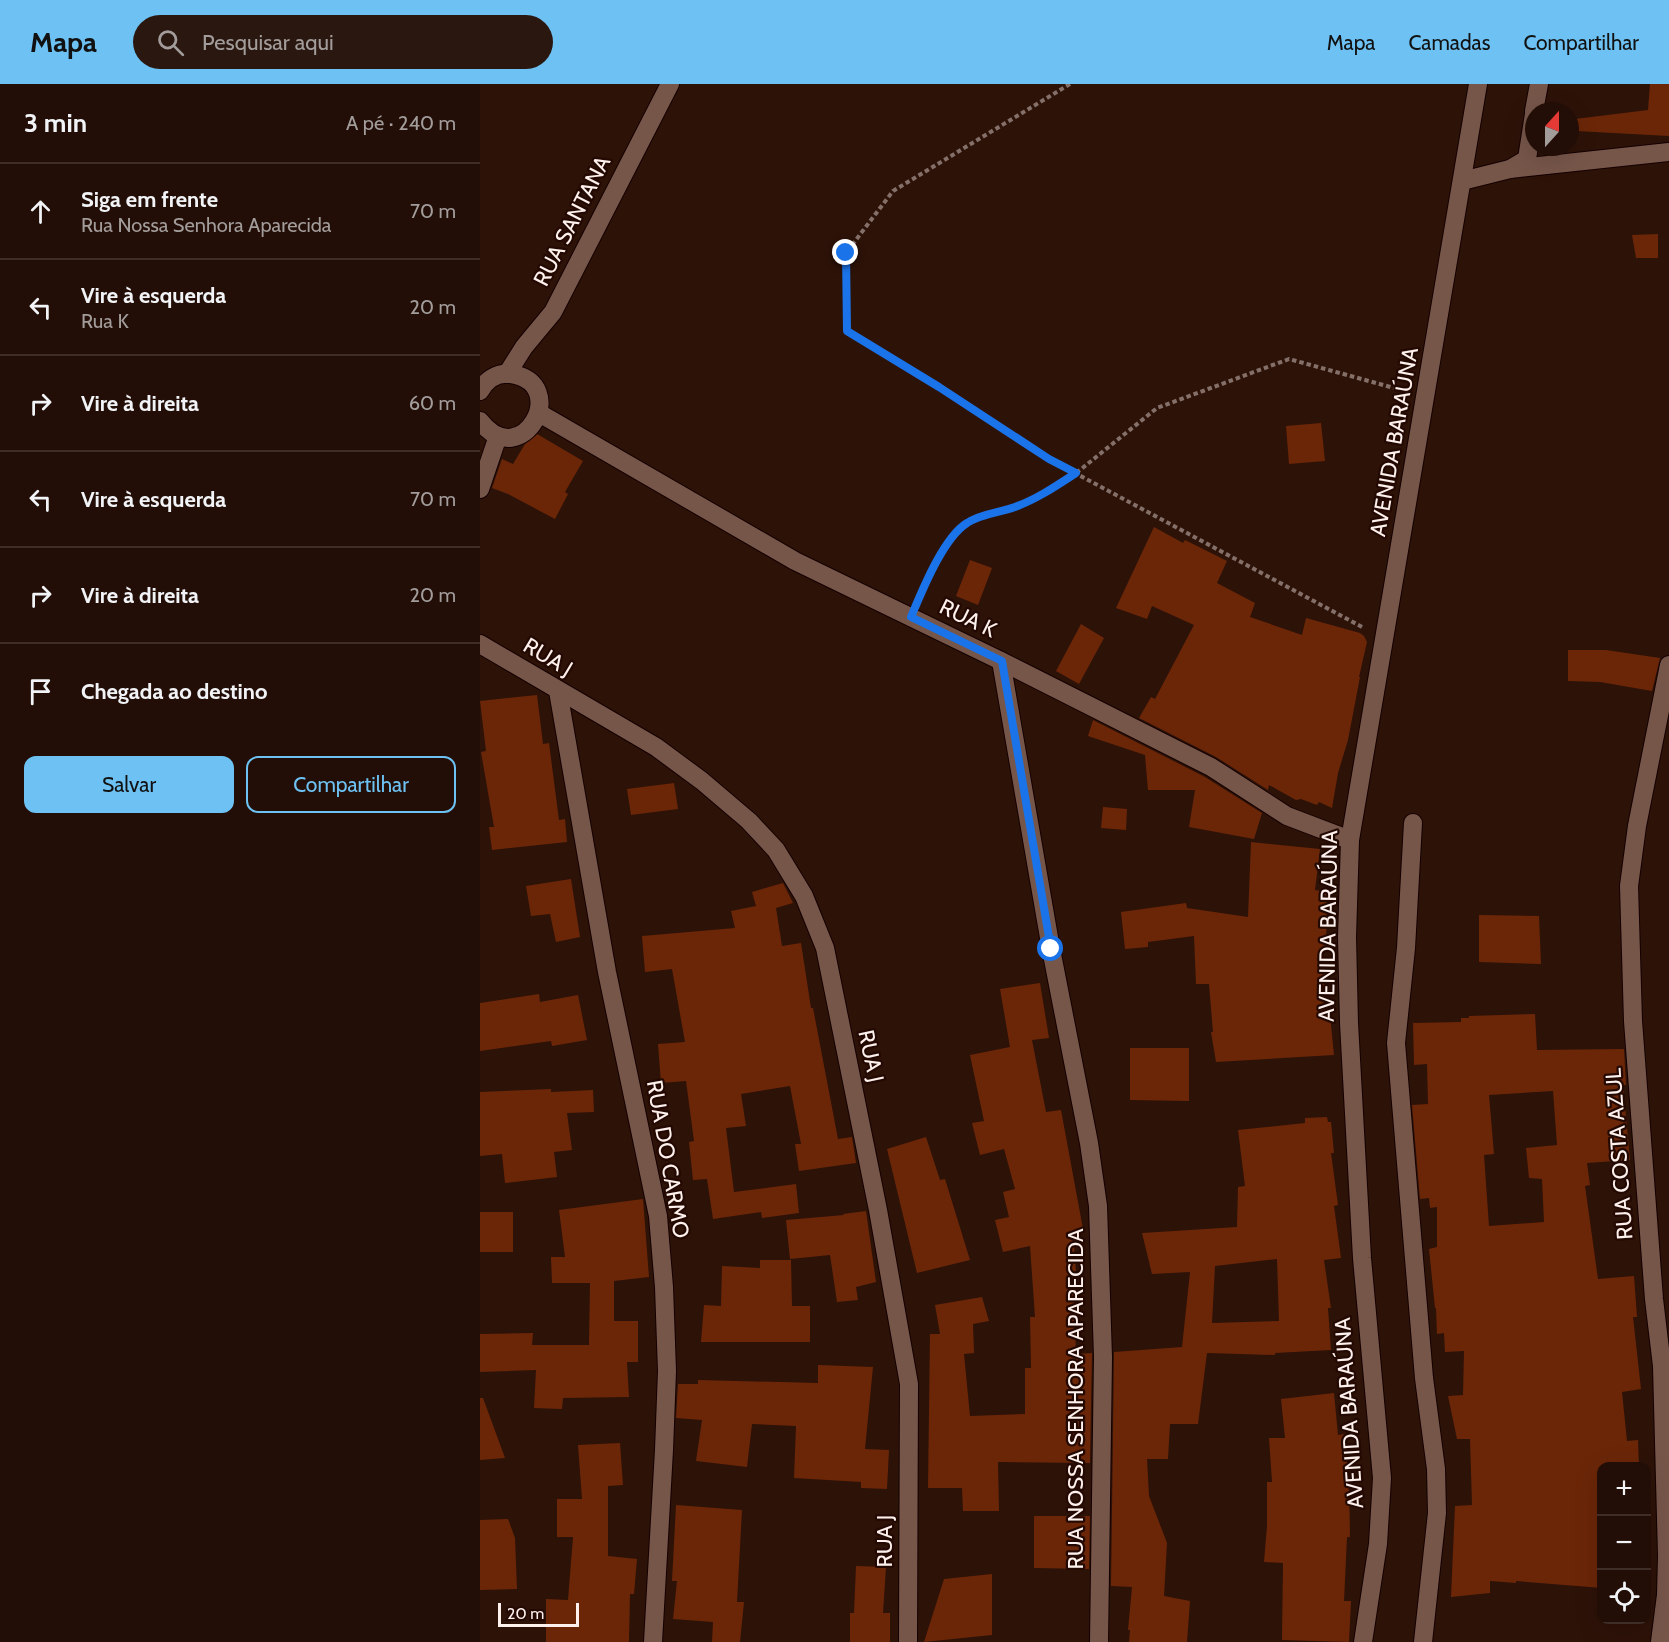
<!DOCTYPE html>
<html lang="pt">
<meta charset="utf-8">
<style>
body{margin:0;font-family:Cabin,sans-serif;background:#2a1710;color:#f1f3f6}
.controls{position:absolute;right:18px;bottom:18px;display:grid;overflow:hidden;border-radius:12px;box-shadow:0 6px 24px #0002}
.controls button{width:54px;height:54px;display:grid;place-items:center;padding:0;border:0;border-bottom:2px solid #3f2e28;background:#220e06;color:#f1f3f6;font:30px sans-serif}
.compass{position:absolute;left:1045px;top:18px;width:54px;height:54px;border-radius:50%;background:#220e06;box-shadow:0 6px 24px #0002;rotate:21deg}
.scale{position:absolute;left:18px;bottom:15px;width:81px;box-sizing:border-box;padding-left:6px;border:3px solid #fef1ed;border-top:0;font-size:16px;line-height:21px;white-space:nowrap;color:#fef1ed;-webkit-text-stroke:4px #230902;paint-order:stroke}
.stop{position:absolute;width:18px;height:18px;margin:-14px;border:4px solid #1a73e8;border-radius:50%;background:#fff}
.stop.end{background:#1a73e8;border-color:#fff;box-shadow:0 2px 6px #0008}
.list{margin:0;padding:0;list-style:none}
h2{display:flex;justify-content:space-between;align-items:center;height:78px;margin:0;padding:0 24px;font-size:26px}
h2 small{font-size:20px;font-weight:400;color:#a29c9b}
.list li{display:grid;grid-template-columns:39px 1fr auto;gap:18px;align-items:center;box-sizing:border-box;height:96px;padding:0 24px;border-top:2px solid #3f2e28}
.list b{display:block;font-size:22px;white-space:nowrap}
.list p{margin:0;font-size:20px;white-space:nowrap;color:#a29c9b}
.list em{font-size:20px;font-style:normal;color:#a29c9b}
.actions{display:flex;gap:12px;padding:18px 24px}
.actions a{flex:1;padding:14px 0;border:2px solid #6dc2f3;border-radius:12px;text-align:center;font-size:21px;color:#6dc2f3}
.actions .main{background:#6dc2f3;color:#111}
.icon{flex:none;width:33px;height:33px;fill:none;stroke:currentColor;stroke-width:2;stroke-linecap:round;stroke-linejoin:round}
.map{position:relative;flex:none;width:1189px;height:1558px;overflow:hidden}
header{display:flex;align-items:center;gap:36px;box-sizing:border-box;height:84px;padding:0 30px;background:#6dc2f3;color:#111}
header strong{font-size:28px}
nav{display:flex;gap:33px;margin-inline-start:auto;font-size:21px}
.search{width:420px;height:54px;background:#2a1710;display:flex;align-items:center;gap:15px;box-sizing:border-box;padding:0 21px;border-radius:33px;color:#a29c9b;font-size:22px}
main{display:flex}
aside{flex:1;background:#220e06}
.map>svg:first-child{display:block}
</style>
<header>
<strong>Mapa</strong>
<div class="search"><svg class="icon" aria-label="search" viewBox="0 0 24 24"><circle cx="10" cy="10" r="6"/><path d="M15 15l6 6"/></svg>Pesquisar aqui</div>
<nav><a>Mapa</a><a>Camadas</a><a>Compartilhar</a></nav>
</header>
<main>
<aside>
<h2>3 min<small>A pé · 240 m</small></h2>
<ul class="list">
<li><svg class="icon" aria-label="ahead" viewBox="0 0 24 24"><path d="M12 20V5M6 11l6-6 6 6"/></svg><div><b>Siga em frente</b><p>Rua Nossa Senhora Aparecida</p></div><em>70 m</em></li>
<li><svg class="icon" aria-label="left" viewBox="0 0 24 24"><path d="M17 20v-9H6M10 6l-5 5 5 5"/></svg><div><b>Vire à esquerda</b><p>Rua K</p></div><em>20 m</em></li>
<li><svg class="icon" aria-label="right" viewBox="0 0 24 24"><path d="M7 20v-9h11M14 6l5 5-5 5"/></svg><div><b>Vire à direita</b></div><em>60 m</em></li>
<li><svg class="icon" aria-label="left" viewBox="0 0 24 24"><path d="M17 20v-9H6M10 6l-5 5 5 5"/></svg><div><b>Vire à esquerda</b></div><em>70 m</em></li>
<li><svg class="icon" aria-label="right" viewBox="0 0 24 24"><path d="M7 20v-9h11M14 6l5 5-5 5"/></svg><div><b>Vire à direita</b></div><em>20 m</em></li>
<li><svg class="icon" aria-label="arrive" viewBox="0 0 24 24"><path d="M6 21V4h12l-3 4 3 4H6"/></svg><div><b>Chegada ao destino</b></div></li>
</ul>
<div class="actions"><a class="main">Salvar</a><a>Compartilhar</a></div>
</aside>
<div class="map">
<svg width="1189" height="1558" viewBox="0 0 1189 1558">
<rect width="100%" height="100%" fill="#2d1208"/>
<!-- building -->
<g fill="#6b2608" fill-rule="evenodd">
<path d="M 1170,0 L 1189,0 L 1189,52 L 1096,47 L 1095,35 L 1168,26 Z"/>
<path d="M 1178,150 L 1178,174 L 1156,174 L 1152,151 Z"/>
<path d="M 841,339 L 845,377 L 809,380 L 806,342 Z"/>
<path d="M 57,350 L 103,377 L 85,408 L 88,410 L 75,435 L 28,410 L 12,404 L 22,375 L 33,380 L 45,360 Z"/>
<path d="M 674,443 L 703,459 L 705,456 L 747,477 L 737,499 L 775,519 L 770,533 L 822,551 L 826,534 L 880,549 L 884,552 L 887,558 L 879,593 L 880,593 L 868,656 L 858,689 L 852,724 L 839,718 L 837,721 L 821,715 L 816,716 L 789,701 L 788,706 L 736,673 L 659,634 L 671,613 L 675,615 L 714,541 L 672,522 L 667,535 L 636,524 Z"/>
<path d="M 490,476 L 512,484 L 498,521 L 476,512 Z"/>
<path d="M 601,540 L 624,554 L 599,600 L 576,587 Z"/>
<path d="M 1088,566 L 1126,566 L 1180,574 L 1172,607 L 1120,598 L 1088,597 Z"/>
<path d="M 57,611 L 63,660 L 69,659 L 79,736 L 85,735 L 87,758 L 12,766 L 9,743 L 14,743 L 1,668 L 6,667 L 0,617 Z"/>
<path d="M 613,636 L 725,693 L 782,729 L 774,755 L 709,743 L 715,706 L 668,706 L 665,671 L 608,652 Z"/>
<path d="M 194,699 L 198,725 L 151,731 L 147,705 Z"/>
<path d="M 623,723 L 647,725 L 646,746 L 621,744 Z"/>
<path d="M 771,758 L 840,765 L 835,806 L 847,808 L 846,866 L 842,865 L 847,931 L 850,931 L 854,971 L 736,978 L 731,948 L 733,948 L 729,900 L 716,900 L 714,852 L 668,858 L 668,863 L 645,865 L 641,828 L 706,819 L 707,824 L 768,833 Z"/>
<path d="M 91,795 L 100,853 L 76,858 L 70,830 L 51,832 L 46,802 Z"/>
<path d="M 303,799 L 313,819 L 296,824 L 302,862 L 321,859 L 331,924 L 333,924 L 358,1055 L 372,1053 L 376,1079 L 319,1087 L 315,1060 L 321,1060 L 310,1002 L 261,1010 L 266,1042 L 246,1044 L 254,1108 L 316,1100 L 319,1129 L 282,1134 L 281,1128 L 233,1135 L 227,1095 L 213,1096 L 209,1058 L 214,1057 L 206,997 L 181,999 L 178,960 L 205,958 L 192,885 L 165,888 L 162,852 L 255,844 L 251,827 L 276,822 L 272,808 Z"/>
<path d="M 999,831 L 1059,832 L 1061,880 L 999,878 Z"/>
<path d="M 560,899 L 569,954 L 552,956 L 566,1028 L 581,1026 L 603,1145 L 593,1147 L 598,1217 L 594,1217 L 596,1270 L 612,1269 L 610,1379 L 518,1378 L 519,1427 L 483,1427 L 482,1404 L 448,1404 L 450,1250 L 460,1250 L 455,1221 L 502,1213 L 509,1237 L 493,1240 L 494,1269 L 484,1270 L 490,1332 L 545,1330 L 545,1284 L 551,1284 L 550,1233 L 555,1233 L 550,1162 L 523,1168 L 515,1136 L 529,1133 L 523,1108 L 535,1105 L 524,1065 L 500,1071 L 492,1039 L 504,1037 L 490,971 L 530,963 L 520,905 Z"/>
<path d="M 59,910 L 60,918 L 98,911 L 107,956 L 72,962 L 71,957 L 0,967 L 0,919 Z"/>
<path d="M 1055,930 L 1057,966 L 1144,965 L 1146,1001 L 1143,1001 L 1150,1076 L 1107,1079 L 1110,1101 L 1105,1102 L 1118,1195 L 1154,1192 L 1157,1233 L 1153,1233 L 1161,1305 L 1142,1308 L 1147,1357 L 1158,1356 L 1159,1383 L 1122,1383 L 1122,1504 L 1036,1497 L 1036,1499 L 1010,1497 L 1010,1509 L 971,1513 L 975,1422 L 992,1421 L 990,1355 L 977,1355 L 968,1312 L 983,1311 L 984,1267 L 965,1268 L 964,1249 L 957,1250 L 956,1224 L 955,1224 L 949,1165 L 957,1163 L 957,1123 L 950,1124 L 949,1114 L 940,1115 L 932,1021 L 948,1020 L 947,980 L 934,981 L 933,939 L 981,938 L 981,934 L 989,934 L 989,932 ZM 1073,1007 L 1077,1061 L 1046,1064 L 1049,1094 L 1062,1095 L 1064,1138 L 1009,1142 L 1004,1071 L 1014,1070 L 1009,1011 Z"/>
<path d="M 650,964 L 709,964 L 709,1017 L 650,1016 Z"/>
<path d="M 71,1005 L 71,1008 L 113,1006 L 114,1028 L 87,1029 L 92,1066 L 74,1068 L 77,1093 L 25,1099 L 22,1070 L 0,1072 L 0,1008 Z"/>
<path d="M 847,1033 L 848,1038 L 851,1038 L 854,1069 L 851,1069 L 858,1121 L 854,1122 L 861,1174 L 844,1176 L 851,1224 L 848,1224 L 851,1266 L 795,1269 L 795,1271 L 727,1269 L 718,1340 L 690,1340 L 688,1375 L 667,1375 L 669,1412 L 687,1459 L 684,1512 L 710,1517 L 707,1558 L 649,1558 L 650,1546 L 648,1546 L 652,1503 L 631,1502 L 634,1268 L 702,1263 L 710,1188 L 672,1190 L 662,1149 L 757,1143 L 758,1103 L 765,1102 L 758,1046 L 825,1039 L 825,1034 ZM 797,1175 L 799,1237 L 732,1239 L 735,1182 Z"/>
<path d="M 446,1053 L 460,1096 L 465,1095 L 490,1176 L 437,1189 L 407,1065 Z"/>
<path d="M 163,1115 L 169,1193 L 134,1197 L 134,1237 L 158,1237 L 158,1278 L 147,1278 L 149,1313 L 83,1314 L 82,1325 L 54,1324 L 56,1286 L 0,1288 L 0,1250 L 53,1249 L 52,1261 L 109,1261 L 110,1199 L 72,1199 L 71,1173 L 85,1173 L 79,1126 Z"/>
<path d="M 386,1127 L 396,1198 L 376,1203 L 378,1216 L 357,1218 L 350,1171 L 310,1175 L 306,1136 L 364,1131 L 363,1130 Z"/>
<rect x="0" y="1128" width="33" height="40"/>
<path d="M 280,1176 L 311,1176 L 312,1222 L 330,1222 L 330,1258 L 221,1258 L 224,1221 L 241,1222 L 242,1182 L 280,1184 Z"/>
<path d="M 338,1281 L 393,1283 L 385,1365 L 409,1366 L 407,1405 L 381,1404 L 381,1398 L 314,1394 L 316,1342 L 272,1340 L 267,1383 L 216,1377 L 222,1336 L 196,1334 L 198,1300 L 218,1300 L 218,1296 L 338,1299 Z"/>
<path d="M 854,1309 L 858,1351 L 865,1350 L 869,1397 L 870,1453 L 867,1453 L 864,1517 L 871,1517 L 869,1558 L 802,1556 L 803,1479 L 784,1478 L 787,1442 L 787,1398 L 792,1398 L 789,1354 L 805,1354 L 801,1315 Z"/>
<path d="M 0,1314 L 3,1314 L 25,1374 L 0,1376 Z"/>
<path d="M 140,1359 L 143,1401 L 128,1402 L 128,1472 L 157,1475 L 154,1510 L 150,1510 L 149,1558 L 66,1558 L 66,1515 L 88,1516 L 93,1453 L 77,1453 L 77,1415 L 102,1415 L 98,1361 Z"/>
<path d="M 196,1421 L 262,1426 L 257,1518 L 264,1518 L 260,1558 L 232,1558 L 233,1538 L 193,1535 L 197,1497 L 192,1497 Z"/>
<path d="M 554,1432 L 610,1432 L 609,1485 L 554,1484 Z"/>
<path d="M 28,1435 L 35,1454 L 37,1505 L 0,1506 L 0,1436 Z"/>
<path d="M 376,1482 L 406,1483 L 403,1529 L 410,1529 L 410,1558 L 370,1558 L 370,1529 L 374,1529 Z"/>
<path d="M 512,1490 L 512,1551 L 444,1558 L 464,1495 Z"/>
</g>
<g fill="none" stroke-linecap="round" stroke-linejoin="round">
<!-- minor casing -->
<g stroke="#140100" stroke-width="20">
<g id="minor">
<path d="M 1054,27 L 1059,0"/>
<path d="M 1030,85 L 1189,68"/>
<path d="M 982,97 L 1030,85 L 1047,75 L 1054,30"/>
<path d="M 27,290 L 44,263 L 73,228 L 190,0"/>
<path d="M 0,307 C 6,296 17,288 31,290 C 92,299 42,391 0,337"/>
<path d="M 59,329 L 315,477 L 521,577 L 731,683 L 807,732 L 870,756"/>
<path d="M 0,405 L 18,352"/>
<path d="M 0,560 L 176,663 L 222,697 L 269,737 L 296,766 L 324,812 L 345,864 L 398,1126 L 429,1300 L 428,1558"/>
<path d="M 521,577 L 571,865 L 609,1059 L 618,1122 L 623,1273 L 619,1558"/>
<path d="M 78,607 L 127,888 L 178,1132 L 184,1203 L 187,1287 L 184,1366 L 173,1558"/>
<path d="M 933,739 L 926,864 L 916,959 L 944,1294 L 956,1385 L 957,1429 L 943,1558"/>
<path d="M 883,1558 L 898,1460 L 902,1394 L 882,1174 L 869,939 L 867,853 L 870,756 L 998,0"/>
<path d="M 1180,1558 L 1186,1511 L 1187,1472 L 1182,1282 L 1174,1215 L 1153,937 L 1149,802 L 1157,742 L 1189,581"/>
</g>
</g>
<!-- path -->
<g stroke="#857069" stroke-width="4" stroke-dasharray="4.5 3" stroke-linecap="butt">
<path d="M 590,0 L 413,107 L 366,169 L 367,247 L 459,303 L 569,375 L 884,544"/>
<path d="M 440,513 L 467,459 L 487,439 L 507,429 L 533,424 L 559,412 L 600,386 L 677,324 L 809,275 L 925,307"/>
</g>
<!-- minor -->
<use href="#minor" stroke="#77564a" stroke-width="18"/>
</g>
<g fill="none" stroke-linecap="round" stroke-linejoin="round">
<!-- route -->
<path stroke="#1a73e8" stroke-width="8" d="M 366,169 L 367,247 L 459,303 L 569,375 L 596,389 C 576,402 557,415 535,423 C 519,429 502,429 487,439 C 463,454 442,507 431,533 L 522,577 L 571,865"/>
</g>
<g text-anchor="middle" dominant-baseline="central" stroke-width="4.5" stroke-linejoin="round" paint-order="stroke">
<!-- street labels -->
<g font-size="22" fill="#fef1ed" stroke="#230902">
<text transform="translate(92 137) rotate(-63)">RUA SANTANA</text>
<text transform="translate(914 358) rotate(-80)">AVENIDA BARAÚNA</text>
<text transform="translate(488 534) rotate(26)">RUA K</text>
<text transform="translate(68 573) rotate(31)">RUA J</text>
<text transform="translate(848 842) rotate(-89)">AVENIDA BARAÚNA</text>
<text transform="translate(391 972) rotate(78)">RUA J</text>
<text transform="translate(1139 1070) rotate(-94)">RUA COSTA AZUL</text>
<text transform="translate(188 1075) rotate(80)">RUA DO CARMO</text>
<text transform="translate(595 1315) rotate(-90)">RUA NOSSA SENHORA APARECIDA</text>
<text transform="translate(869 1329) rotate(-94)">AVENIDA BARAÚNA</text>
<text transform="translate(404 1457) rotate(-90)">RUA J</text>
</g>
</g>
</svg>
<div class="controls">
<button>+</button>
<button>−</button>
<button><svg class="icon" aria-label="locate" viewBox="0 0 24 24"><circle cx="12" cy="12" r="6"/><path d="M12 2v4M12 18v4M2 12h4M18 12h4"/></svg></button>
</div>
<svg class="compass" viewBox="-18 -18 36 36"><path d="M0-13l5 13h-10z" fill="#e53935"/><path d="M0 13l5-13h-10z" fill="#a29c9b"/></svg>
<div class="scale">20 m</div>
<div class="stop" style="left:571px;top:865px"></div>
<div class="stop end" style="left:366px;top:169px"></div>
</div>
</main>
